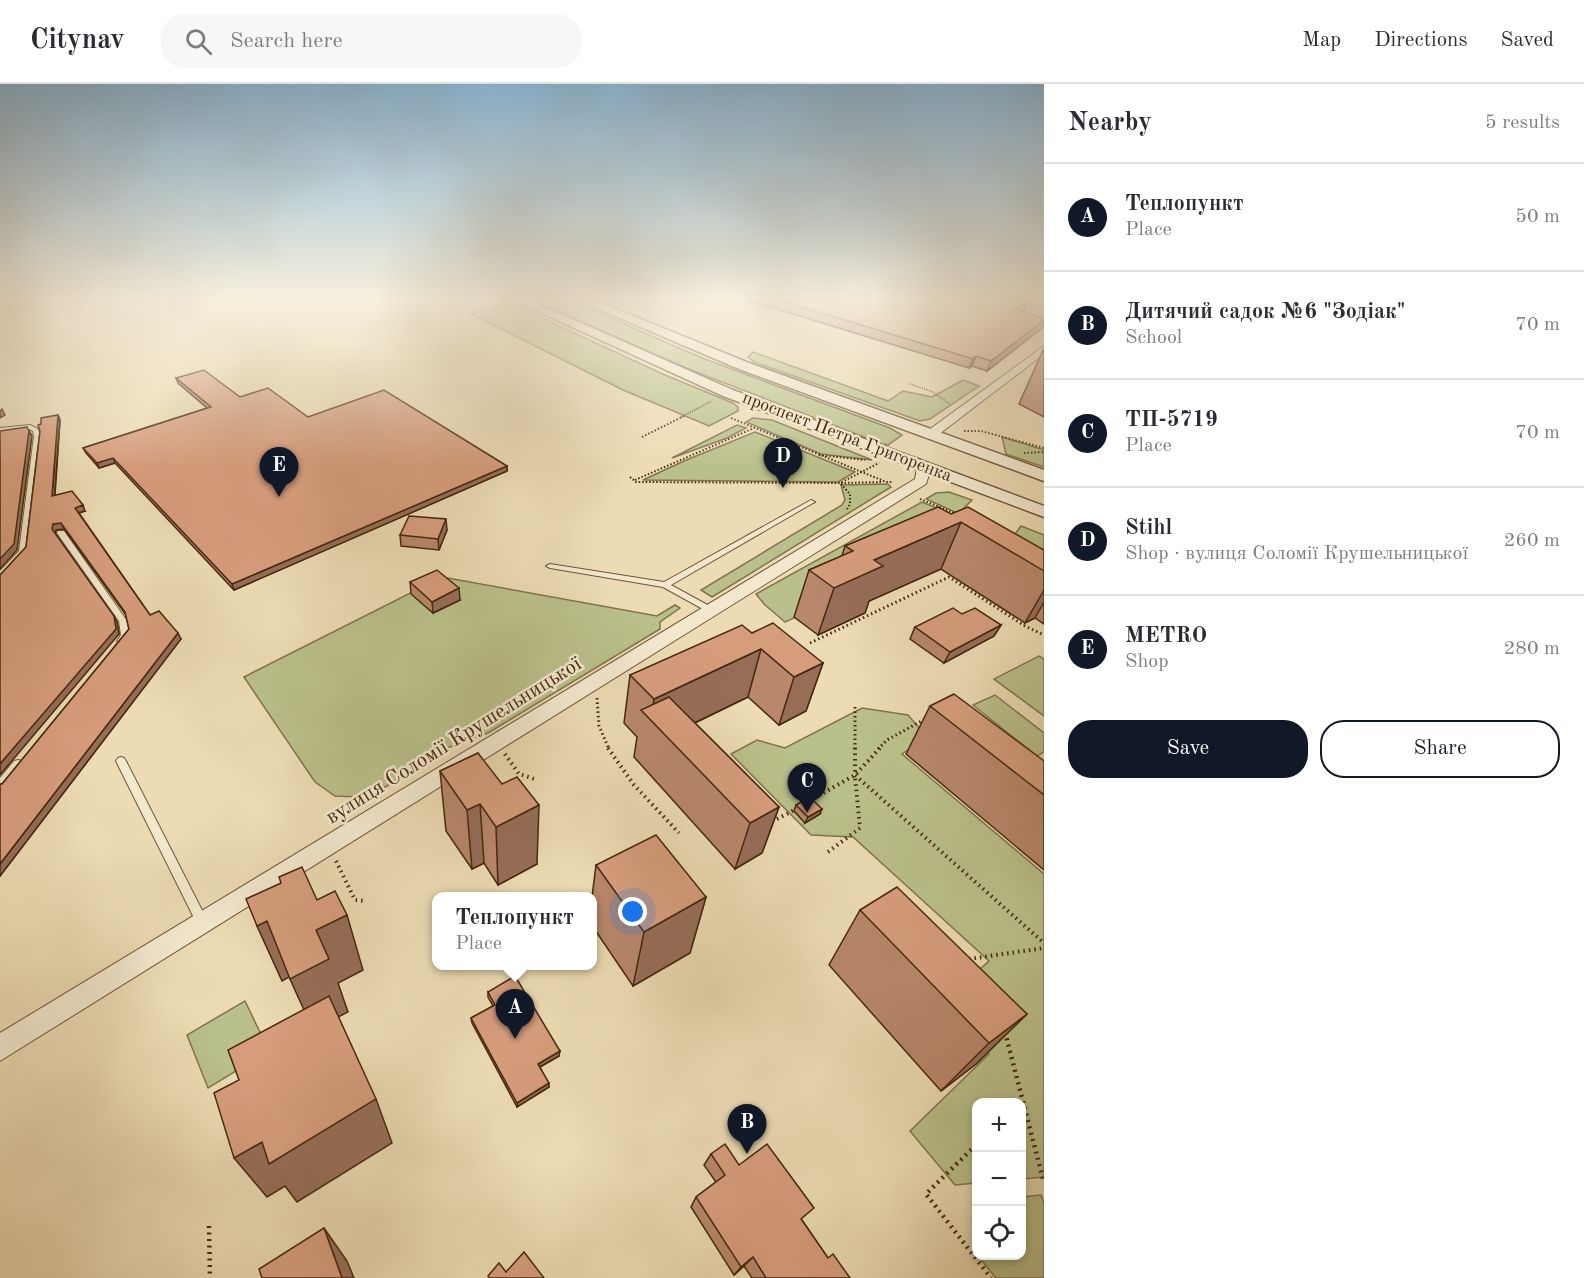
<!DOCTYPE html>
<meta charset="utf-8">
<style>
body{margin:0;font-family:"Old Standard TT",serif;background:#f7f7f7;color:#2b2b33}
.controls{position:absolute;right:18px;bottom:18px;display:grid;overflow:hidden;border-radius:12px;box-shadow:0 3px 9px #0003}
.controls button{width:54px;height:54px;display:grid;place-items:center;padding:0;border:0;border-bottom:2px solid #e1e1e2;background:#fff;color:#2b2b33;font:30px sans-serif}
.you{position:absolute;left:633px;top:828px;width:21px;height:21px;margin:-15px;border:4px solid #fff;border-radius:50%;background:#1a73e8;box-shadow:0 0 0 9px #1a73e833}
.badge{display:grid;place-items:center;width:39px;height:39px;border-radius:50%;background:#111827;color:#fff;font-size:20px;font-weight:700}
.pin{position:absolute;translate:-50% -50px;filter:drop-shadow(0 2px 3px #0008)}
.pin::after{content:'';position:absolute;top:32px;width:21px;height:18px;background:inherit;clip-path:polygon(0 0,100% 0,50% 100%)}
.popup{position:absolute;left:432px;top:808px;width:165px;height:78px;box-sizing:border-box;display:grid;place-content:center;border-radius:12px;background:#fff;filter:drop-shadow(0 2px 4px #0005);font-size:20px;white-space:nowrap;color:#7c7c81}
.popup b{font-size:22px;color:#2b2b33}
.popup::after{content:'';position:absolute;left:50%;top:100%;margin-left:-12px;border:12px solid transparent;border-top-color:#fff}
.list{margin:0;padding:0;list-style:none}
h2{display:flex;justify-content:space-between;align-items:center;height:78px;margin:0;padding:0 24px;font-size:26px}
h2 small{font-size:20px;font-weight:400;color:#7c7c81}
.list li{display:grid;grid-template-columns:39px 1fr auto;gap:18px;align-items:center;box-sizing:border-box;height:108px;padding:0 24px;border-top:2px solid #e1e1e2}
.list b{display:block;font-size:22px;white-space:nowrap}
.list p{margin:0;font-size:20px;white-space:nowrap;color:#7c7c81}
.list em{font-size:20px;font-style:normal;color:#7c7c81}
.actions{display:flex;gap:12px;padding:18px 24px}
.actions a{flex:1;padding:14px 0;border:2px solid #111827;border-radius:24px;text-align:center;font-size:21px;color:#111827}
.actions .main{background:#111827;color:#fff}
.icon{flex:none;width:33px;height:33px;fill:none;stroke:currentColor;stroke-width:2;stroke-linecap:round;stroke-linejoin:round}
.map{position:relative;flex:none;width:1044px;height:1194px;overflow:hidden}
header{display:flex;align-items:center;gap:36px;box-sizing:border-box;height:84px;padding:0 30px;background:#fff;border-bottom:2px solid #e1e1e2}
header strong{font-size:28px}
nav{display:flex;gap:33px;margin-inline-start:auto;font-size:21px}
.search{width:420px;height:54px;background:#f7f7f7;display:flex;align-items:center;gap:15px;box-sizing:border-box;padding:0 21px;border-radius:24px;color:#7c7c81;font-size:22px}
main{display:flex}
aside{flex:1;background:#fff}
.map>svg:first-child{display:block}
</style>
<header>
<strong>Citynav</strong>
<div class="search"><svg class="icon" aria-label="search" viewBox="0 0 24 24"><circle cx="10" cy="10" r="6"/><path d="M15 15l6 6"/></svg>Search here</div>
<nav><a>Map</a><a>Directions</a><a>Saved</a></nav>
</header>
<main>
<div class="map">
<svg width="1044" height="1194" viewBox="0 0 1044 1194">
<rect width="100%" height="100%" fill="#ecdbb4"/>
<filter id="stains"><feTurbulence type="fractalNoise" baseFrequency=".00333" numOctaves="4"/><feColorMatrix values="0 0 0 0 .2 0 0 0 0 .09 0 0 0 0 .02 0 0 0 .5 -.17"/></filter>
<radialGradient id="worn" r=".72"><stop offset=".6" stop-color="#630" stop-opacity="0"/><stop offset="1" stop-color="#630" stop-opacity=".3"/></radialGradient>
<!-- green -->
<g fill="#bac08b" stroke="#80744c" stroke-width="1.5">
<path d="M 533,216 L 569,216 L 702,274 L 890,344 L 902,351 L 888,361 L 882,360 L 686,284 Z"/>
<path d="M 507,218 L 665,291 L 733,319 L 738,323 L 738,327 L 709,342 L 623,306 L 471,230 Z"/>
<path d="M 753,268 L 888,317 L 903,307 L 932,313 L 963,296 L 979,302 L 930,335 L 920,337 L 754,278 L 748,273 Z"/>
<path d="M 753,334 L 772,336 L 872,376 L 821,370 L 746,338 Z"/>
<path d="M 737,341 L 746,344 L 727,354 L 672,374 Z"/>
<path d="M 755,348 L 855,388 L 838,398 L 643,396 L 684,377 Z"/>
<path d="M 1002,353 L 1044,366 L 1044,383 L 1006,370 Z"/>
<path d="M 888,400 L 891,403 L 712,513 L 701,506 L 842,421 L 845,416 L 841,401 Z"/>
<path d="M 949,408 L 972,416 L 960,428 L 1015,450 L 1021,442 L 1044,451 L 1044,472 L 973,436 L 926,415 L 936,409 Z"/>
<path d="M 922,418 L 969,437 L 948,469 L 785,538 L 764,520 L 756,510 Z"/>
<path d="M 442,493 L 657,532 L 675,521 L 680,524 L 660,538 L 660,545 L 488,649 L 447,664 L 379,707 L 360,713 L 335,712 L 315,698 L 244,593 Z"/>
<path d="M 1039,572 L 1044,575 L 1044,632 L 994,595 Z"/>
<path d="M 995,611 L 1044,649 L 1044,668 L 1037,672 L 973,621 Z"/>
<path d="M 862,624 L 908,631 L 927,653 L 902,670 L 1044,790 L 1044,1093 L 1022,1095 L 1022,1018 L 976,1018 L 976,1099 L 955,1101 L 910,1047 L 989,970 L 939,921 L 989,877 L 853,753 L 811,751 L 731,670 L 757,656 L 785,664 Z"/>
<path d="M 245,917 L 269,967 L 208,1004 L 187,951 Z"/>
<path d="M 1041,1111 L 1044,1119 L 1044,1194 L 996,1194 L 978,1172 L 1022,1172 L 1022,1113 Z"/>
</g>
<g fill="none" stroke-linecap="round" stroke-linejoin="round">
<!-- service casing -->
<g stroke="#6f5637" stroke-width="2">
<g id="service">
<path d="M 1015,216 L 1023,216 L 1044,222 L 1044,224 Z"/>
<path d="M 30,341 L 38,345 L 40,352 L 27,468 L 3,494 L 0,494 L 0,487 L 19,467 L 34,352 L 33,347 L 29,345 L 0,348 L 0,344 Z"/>
<path d="M 811,416 L 815,418 L 813,419 L 671,501 L 713,524 L 714,526 L 713,528 L 710,529 L 663,503 L 550,484 L 546,482 L 550,480 L 664,498 Z"/>
<path d="M 58,447 L 64,447 L 127,537 L 129,551 L 124,559 L 121,560 L 117,557 L 121,551 L 119,537 L 57,449 Z"/>
<path d="M 121,673 L 124,674 L 126,677 L 207,836 L 209,840 L 207,844 L 203,845 L 199,844 L 116,677 L 118,674 Z"/>
<path d="M 18,676 L 22,677 L 23,680 L 22,683 L 4,704 L 0,705 L 0,694 L 14,677 Z"/>
</g>
</g>
<!-- minor casing -->
<g stroke="#6f5637" stroke-width="2">
<g id="minor">
<path d="M 1044,262 L 1044,270 L 934,354 L 926,354 L 924,351 L 926,348 Z"/>
<path d="M 924,380 L 931,384 L 926,400 L 0,977 L 0,949 L 915,395 L 917,384 Z"/>
</g>
</g>
<!-- tertiary casing -->
<g stroke="#6f5637" stroke-width="3">
<g id="tertiary">
<path d="M 513,216 L 529,216 L 733,306 L 1044,422 L 1044,433 L 723,312 Z"/>
<path d="M 577,216 L 594,216 L 749,279 L 1044,386 L 1044,397 L 739,285 Z"/>
</g>
</g>
<!-- path-far4 -->
<g stroke="#45290d" stroke-width="1.5" stroke-dasharray="1 1.5" stroke-linecap="butt">
<path d="M 910,300 L 931,307 L 950,320"/>
<path d="M 681,333 L 712,317"/>
</g>
<!-- path-far3 -->
<g stroke="#45290d" stroke-width="2" stroke-dasharray="1.5 2" stroke-linecap="butt">
<path d="M 731,334 L 886,398 L 893,398"/>
<path d="M 964,347 L 981,347 L 1044,364"/>
<path d="M 642,353 L 684,332"/>
<path d="M 1024,369 L 1044,368"/>
<path d="M 819,371 L 865,376"/>
<path d="M 630,393 L 636,398 L 840,399 L 879,379"/>
<path d="M 635,396 L 754,344"/>
<path d="M 841,399 L 883,398"/>
<path d="M 841,400 L 850,410 L 850,420 L 846,427"/>
<path d="M 920,415 L 957,430"/>
</g>
<!-- path-far2 -->
<g stroke="#45290d" stroke-width="3" stroke-dasharray="1.5 3" stroke-linecap="butt">
<path d="M 810,559 L 949,493 L 1025,542 L 1044,551"/>
<path d="M 597,614 L 599,642 L 609,665"/>
<path d="M 855,623 L 855,665"/>
<path d="M 878,665 L 887,656 L 925,635"/>
</g>
<!-- path-far1 -->
<g stroke="#45290d" stroke-width="4" stroke-dasharray="1.5 4" stroke-linecap="butt">
<path d="M 608,664 L 634,701 L 679,749"/>
<path d="M 855,664 L 855,691 L 1044,859"/>
<path d="M 505,670 L 519,690 L 534,695"/>
<path d="M 809,717 L 855,691 L 880,664"/>
<path d="M 777,735 L 796,725"/>
<path d="M 828,768 L 860,744 L 855,693"/>
<path d="M 336,777 L 355,816 L 364,817"/>
<path d="M 969,875 L 1044,864"/>
</g>
<!-- path -->
<g stroke="#45290d" stroke-width="4.5" stroke-dasharray="2 4.5" stroke-linecap="butt">
<path d="M 1005,948 L 1044,1099"/>
<path d="M 976,1061 L 926,1110 L 991,1194"/>
<path d="M 209,1142 L 210,1194"/>
</g>
<!-- service -->
<use href="#service" fill="#f3e8ce" fill-rule="evenodd"/>
<!-- minor -->
<use href="#minor" fill="#f3e8ce" fill-rule="evenodd"/>
<!-- tertiary -->
<use href="#tertiary" fill="#f3e8ce" fill-rule="evenodd"/>
</g>
<!-- wall -->
<g fill="#b8876c" stroke="#45290d" stroke-width="1.5">
<path d="M 747,216 L 1029,216 L 1025,225 L 1023,227 L 1042,244 L 987,287 L 972,282 L 969,284 Z"/>
<path d="M 1044,264 L 1044,333 L 1019,320 Z"/>
<path d="M 176,294 L 308,333 L 507,382 L 507,387 L 234,506 L 115,379 L 99,384 L 86,369 L 83,364 L 207,324 L 178,299 Z"/>
<path d="M 58,331 L 60,336 L 55,411 L 85,427 L 79,429 L 150,531 L 181,555 L 0,792 L 0,700 L 2,700 L 129,545 L 126,531 L 64,445 L 56,446 L 55,449 L 117,538 L 119,550 L 1,490 L 26,463 L 41,340 Z"/>
<path d="M 951,430 L 1044,466 L 1044,540 L 1035,534 L 1025,539 L 941,485 L 869,517 L 865,529 L 818,551 L 794,533 L 809,486 L 842,472 L 845,462 Z"/>
<path d="M 447,446 L 439,466 L 401,462 L 400,451 Z"/>
<path d="M 410,498 L 460,516 L 433,529 L 411,510 Z"/>
<path d="M 962,530 L 1001,541 L 994,552 L 944,579 L 910,555 L 915,543 Z"/>
<path d="M 752,549 L 823,579 L 806,627 L 779,641 L 748,613 L 695,639 L 779,723 L 762,769 L 735,785 L 634,673 L 637,653 L 624,639 L 630,591 Z"/>
<path d="M 930,622 L 1044,677 L 1044,786 L 906,670 Z"/>
<path d="M 478,669 L 537,780 L 498,801 L 484,779 L 472,785 L 446,747 L 440,687 Z"/>
<path d="M 796,721 L 820,730 L 805,739 L 794,727 Z"/>
<path d="M 596,781 L 706,813 L 690,869 L 633,902 L 593,843 L 592,813 Z"/>
<path d="M 860,826 L 1027,930 L 976,980 L 941,1007 L 829,881 Z"/>
<path d="M 488,908 L 559,972 L 540,983 L 549,1003 L 517,1023 L 472,939 L 471,934 L 493,922 L 488,913 Z"/>
<path d="M 711,1070 L 739,1081 L 802,1136 L 828,1174 L 850,1194 L 752,1194 L 744,1182 L 734,1191 L 691,1123 L 696,1113 L 716,1098 L 704,1081 Z"/>
</g>
<!-- shaded-wall -->
<g fill="#966e58" stroke="#45290d" stroke-width="1.5">
<path d="M 1029,216 L 1025,225 L 1013,235 L 1016,225 Z"/>
<path d="M 1044,236 L 1044,240 L 1042,244 L 987,287 L 991,277 Z"/>
<path d="M 976,272 L 972,282 L 969,284 L 973,275 Z"/>
<path d="M 2,325 L 5,331 L 0,334 L 0,327 Z"/>
<path d="M 58,331 L 60,336 L 54,418 L 52,412 Z"/>
<path d="M 29,347 L 32,352 L 17,466 L 0,485 L 0,475 Z"/>
<path d="M 113,374 L 115,379 L 99,384 L 97,379 Z"/>
<path d="M 507,382 L 507,387 L 234,506 L 232,500 Z"/>
<path d="M 83,421 L 85,427 L 77,429 L 75,424 Z"/>
<path d="M 446,435 L 447,446 L 439,466 L 438,455 Z"/>
<path d="M 961,438 L 941,485 L 869,517 L 865,529 L 818,551 L 834,504 L 874,476 Z"/>
<path d="M 61,439 L 64,445 L 56,446 L 55,450 L 52,445 L 53,440 Z"/>
<path d="M 459,504 L 460,516 L 433,529 L 432,518 Z"/>
<path d="M 1044,506 L 1044,518 L 1035,534 L 1025,539 Z"/>
<path d="M 114,532 L 117,538 L 119,550 L 0,691 L 0,680 Z"/>
<path d="M 1001,541 L 994,552 L 944,579 L 950,568 Z"/>
<path d="M 178,549 L 181,555 L 0,792 L 0,780 Z"/>
<path d="M 761,565 L 748,613 L 667,652 L 651,636 L 654,615 Z"/>
<path d="M 823,579 L 806,627 L 779,641 L 794,593 Z"/>
<path d="M 480,720 L 484,779 L 472,785 L 467,726 Z"/>
<path d="M 539,721 L 537,780 L 498,801 L 496,743 Z"/>
<path d="M 779,723 L 762,769 L 735,785 L 750,739 Z"/>
<path d="M 822,725 L 820,730 L 805,739 L 808,733 Z"/>
<path d="M 706,813 L 690,869 L 633,902 L 644,848 Z"/>
<path d="M 347,831 L 363,886 L 338,899 L 348,928 L 313,946 L 290,895 L 316,846 Z"/>
<path d="M 267,837 L 291,892 L 282,897 L 257,842 Z"/>
<path d="M 1027,930 L 976,980 L 941,1007 L 989,959 Z"/>
<path d="M 560,967 L 559,972 L 538,984 L 538,980 Z"/>
<path d="M 549,999 L 549,1003 L 517,1023 L 517,1019 Z"/>
<path d="M 376,1015 L 392,1059 L 297,1118 L 285,1102 L 267,1113 L 234,1074 L 262,1058 Z"/>
<path d="M 324,1144 L 347,1177 L 354,1194 L 342,1194 Z"/>
<path d="M 753,1173 L 744,1182 L 734,1191 L 741,1183 Z"/>
</g>
<!-- building -->
<g fill="#d69d7d" stroke="#45290d" stroke-width="1.5">
<path d="M 779,216 L 1029,216 L 1016,225 L 1044,234 L 1044,236 L 991,277 L 976,272 L 973,275 Z"/>
<path d="M 204,286 L 240,313 L 268,304 L 308,333 L 384,306 L 507,382 L 232,500 L 113,374 L 97,379 L 83,364 L 211,323 L 176,294 Z"/>
<path d="M 58,331 L 52,412 L 72,407 L 83,421 L 75,424 L 150,531 L 159,527 L 178,549 L 0,780 L 0,700 L 2,700 L 129,545 L 125,528 L 61,439 L 53,440 L 52,445 L 114,532 L 116,545 L 0,680 L 0,490 L 1,490 L 26,463 L 40,347 L 38,341 L 41,340 L 41,334 Z"/>
<path d="M 27,343 L 29,347 L 14,460 L 0,475 L 0,347 Z"/>
<path d="M 938,423 L 951,430 L 968,423 L 1044,466 L 1044,487 L 961,438 L 874,476 L 883,482 L 834,504 L 809,486 L 853,467 L 845,462 Z"/>
<path d="M 409,432 L 446,435 L 438,455 L 400,451 Z"/>
<path d="M 437,486 L 459,504 L 432,518 L 410,498 Z"/>
<path d="M 953,524 L 962,530 L 975,524 L 1001,541 L 950,568 L 915,543 Z"/>
<path d="M 773,539 L 823,579 L 794,593 L 761,565 L 654,615 L 630,591 L 742,541 L 752,549 Z"/>
<path d="M 954,610 L 1044,677 L 1044,711 L 930,622 Z"/>
<path d="M 669,613 L 779,723 L 750,739 L 641,626 Z"/>
<path d="M 478,669 L 502,700 L 517,693 L 539,721 L 496,743 L 480,720 L 467,726 L 440,687 Z"/>
<path d="M 810,713 L 822,725 L 808,733 L 796,721 Z"/>
<path d="M 656,751 L 706,813 L 644,848 L 596,781 Z"/>
<path d="M 302,783 L 317,816 L 335,807 L 347,831 L 316,846 L 329,875 L 290,895 L 267,837 L 257,842 L 246,815 L 281,799 L 279,793 Z"/>
<path d="M 897,803 L 1027,930 L 989,959 L 860,826 Z"/>
<path d="M 515,892 L 560,967 L 538,980 L 549,999 L 517,1019 L 471,934 L 495,921 L 488,908 Z"/>
<path d="M 329,912 L 376,1015 L 269,1080 L 262,1058 L 234,1074 L 214,1009 L 239,996 L 228,966 Z"/>
<path d="M 725,1060 L 739,1081 L 767,1060 L 814,1124 L 801,1135 L 828,1174 L 833,1170 L 850,1194 L 766,1194 L 753,1173 L 741,1183 L 696,1113 L 725,1091 L 711,1070 Z"/>
<path d="M 324,1144 L 342,1194 L 262,1194 L 259,1185 Z"/>
<path d="M 524,1168 L 544,1194 L 490,1194 L 488,1192 L 499,1179 L 506,1188 Z"/>
</g>
<!-- sky -->
<linearGradient id="sky" x2="0" y2="1"><stop stop-color="#8ab6d5"/><stop offset="0.56" stop-color="#f6efdd"/><stop offset="1" stop-color="#f6efdd" stop-opacity="0"/></linearGradient>
<rect width="1044" height="383" fill="url(#sky)"/>
<g text-anchor="middle" dominant-baseline="central" stroke-width="5" stroke-linejoin="round" paint-order="stroke">
<!-- far-street labels -->
<g font-size="18" fill="#45290d" stroke="#f3e8ce">
<text transform="translate(847 353) rotate(21)">проспект Петра Григоренка</text>
</g>
<!-- street labels -->
<g font-size="21" fill="#45290d" stroke="#f3e8ce">
<text transform="translate(454 657) rotate(-32)">вулиця Соломії Крушельницької</text>
</g>
</g>
<rect width="100%" height="100%" filter="url(#stains)"/>
<rect width="100%" height="100%" fill="url(#worn)"/>
</svg>
<div class="controls">
<button>+</button>
<button>−</button>
<button><svg class="icon" aria-label="locate" viewBox="0 0 24 24"><circle cx="12" cy="12" r="6"/><path d="M12 2v4M12 18v4M2 12h4M18 12h4"/></svg></button>
</div>
<div class="you"></div>
<div class="pin badge" style="left:515px;top:955px">A</div>
<div class="popup"><b>Теплопункт</b>Place</div>
<div class="pin badge" style="left:747px;top:1070px">B</div>
<div class="pin badge" style="left:807px;top:729px">C</div>
<div class="pin badge" style="left:783px;top:404px">D</div>
<div class="pin badge" style="left:279px;top:413px">E</div>
</div>
<aside>
<h2>Nearby<small>5 results</small></h2>
<ul class="list">
<li><span class="badge">A</span><div><b>Теплопункт</b><p>Place</p></div><em>50 m</em></li>
<li><span class="badge">B</span><div><b>Дитячий садок №6 &quot;Зодіак&quot;</b><p>School</p></div><em>70 m</em></li>
<li><span class="badge">C</span><div><b>ТП-5719</b><p>Place</p></div><em>70 m</em></li>
<li><span class="badge">D</span><div><b>Stihl</b><p>Shop · вулиця Соломії Крушельницької</p></div><em>260 m</em></li>
<li><span class="badge">E</span><div><b>METRO</b><p>Shop</p></div><em>280 m</em></li>
</ul>
<div class="actions"><a class="main">Save</a><a>Share</a></div>
</aside>
</main>
